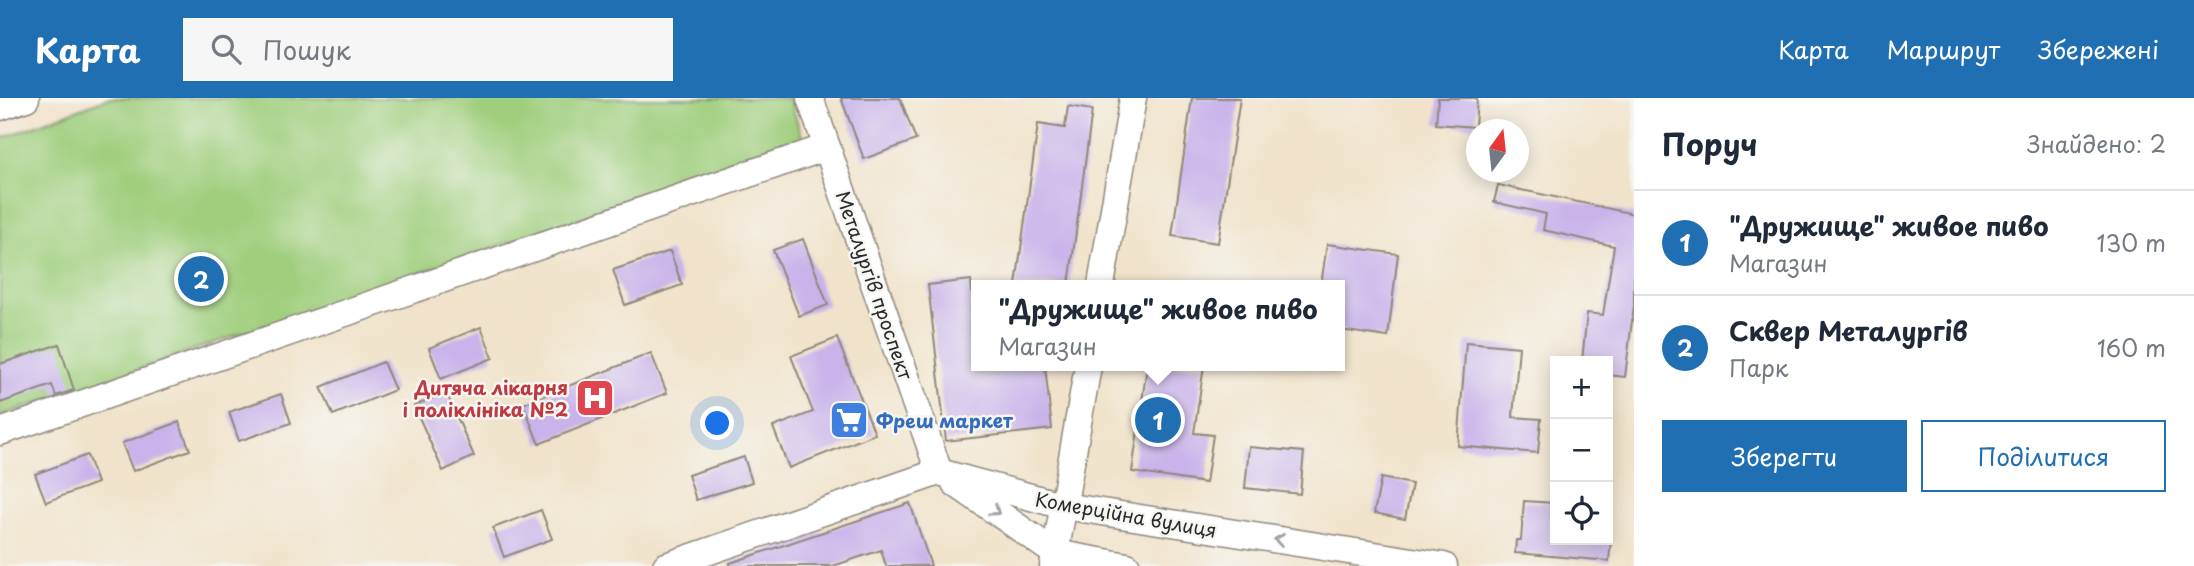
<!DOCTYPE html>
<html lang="uk">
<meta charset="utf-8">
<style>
body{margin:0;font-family:"Playpen Sans",sans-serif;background:#f6f6f7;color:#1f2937}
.controls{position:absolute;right:21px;bottom:21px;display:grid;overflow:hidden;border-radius:0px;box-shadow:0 4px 18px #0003}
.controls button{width:63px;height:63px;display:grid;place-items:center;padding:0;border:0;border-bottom:2px solid #e0e1e3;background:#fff;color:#1f2937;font:35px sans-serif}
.compass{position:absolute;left:1466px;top:21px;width:63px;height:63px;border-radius:50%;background:#fff;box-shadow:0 4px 18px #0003;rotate:15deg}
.you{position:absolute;left:718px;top:326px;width:24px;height:24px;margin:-18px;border:5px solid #fff;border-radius:50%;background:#1a73e8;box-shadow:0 0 0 10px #1a73e833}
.badge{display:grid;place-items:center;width:46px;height:46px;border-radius:50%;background:#1f6fb2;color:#fff;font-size:23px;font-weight:700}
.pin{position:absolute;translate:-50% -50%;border:4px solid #fff;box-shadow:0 2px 7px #0006}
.popup{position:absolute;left:971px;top:182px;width:374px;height:91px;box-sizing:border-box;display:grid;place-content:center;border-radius:0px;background:#fff;filter:drop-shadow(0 2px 5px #0005);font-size:23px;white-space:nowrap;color:#747a83}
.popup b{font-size:26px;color:#1f2937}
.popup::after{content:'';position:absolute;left:50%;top:100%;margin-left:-14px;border:14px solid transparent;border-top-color:#fff}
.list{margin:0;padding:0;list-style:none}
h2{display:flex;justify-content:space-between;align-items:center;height:91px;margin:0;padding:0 28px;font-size:30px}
h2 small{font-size:23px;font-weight:400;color:#747a83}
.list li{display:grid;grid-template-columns:46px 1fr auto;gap:21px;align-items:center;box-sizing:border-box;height:105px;padding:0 28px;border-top:2px solid #e0e1e3}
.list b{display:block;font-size:26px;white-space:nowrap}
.list p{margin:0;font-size:23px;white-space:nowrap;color:#747a83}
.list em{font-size:23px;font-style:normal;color:#747a83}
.actions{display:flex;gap:14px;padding:21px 28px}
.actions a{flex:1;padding:16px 0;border:2px solid #1f6fb2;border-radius:0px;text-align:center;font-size:24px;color:#1f6fb2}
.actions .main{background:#1f6fb2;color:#fff}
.icon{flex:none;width:38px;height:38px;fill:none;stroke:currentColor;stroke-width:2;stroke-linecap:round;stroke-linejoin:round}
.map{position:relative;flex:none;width:1634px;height:468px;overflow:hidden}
header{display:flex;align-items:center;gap:42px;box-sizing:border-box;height:98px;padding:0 35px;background:#1f6fb2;color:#fff}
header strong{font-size:33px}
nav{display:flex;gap:38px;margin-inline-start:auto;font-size:24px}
.search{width:490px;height:63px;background:#f6f6f7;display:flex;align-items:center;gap:18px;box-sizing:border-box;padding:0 24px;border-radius:0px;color:#747a83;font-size:26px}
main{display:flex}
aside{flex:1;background:#fff}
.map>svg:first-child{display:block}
</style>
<header>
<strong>Карта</strong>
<div class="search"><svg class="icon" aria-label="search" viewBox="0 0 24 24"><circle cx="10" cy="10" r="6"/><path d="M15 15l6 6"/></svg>Пошук</div>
<nav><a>Карта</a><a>Маршрут</a><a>Збережені</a></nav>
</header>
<main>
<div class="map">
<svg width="1634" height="468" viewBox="0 0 1634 468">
<rect width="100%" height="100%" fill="#f6f6f2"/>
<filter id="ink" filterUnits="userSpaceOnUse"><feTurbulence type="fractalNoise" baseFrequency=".0143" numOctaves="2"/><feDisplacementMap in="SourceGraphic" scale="14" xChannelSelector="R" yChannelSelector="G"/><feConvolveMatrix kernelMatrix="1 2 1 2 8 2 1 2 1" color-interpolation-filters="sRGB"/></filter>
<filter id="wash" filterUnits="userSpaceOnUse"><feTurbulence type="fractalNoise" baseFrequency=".00686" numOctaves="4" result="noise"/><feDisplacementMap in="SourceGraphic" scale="28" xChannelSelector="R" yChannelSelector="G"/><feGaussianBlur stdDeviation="1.57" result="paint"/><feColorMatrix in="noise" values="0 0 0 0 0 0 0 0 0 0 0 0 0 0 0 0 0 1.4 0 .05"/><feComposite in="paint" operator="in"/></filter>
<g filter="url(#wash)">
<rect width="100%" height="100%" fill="#f1e3cb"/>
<!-- green -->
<path fill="#9fce7c" stroke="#657c54" stroke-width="2" d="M 108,0 L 789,0 L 804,44 L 0,318 L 0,41 Z"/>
<g id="blocks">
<!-- building -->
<g fill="#c9b3ea">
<path d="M 841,0 L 900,0 L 916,42 L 864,61 Z"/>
<path d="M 1192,0 L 1240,0 L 1218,145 L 1172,138 Z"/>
<path d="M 1438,0 L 1477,0 L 1475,29 L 1436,26 Z"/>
<path d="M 1068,8 L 1092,12 L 1069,187 L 1016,187 L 1038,26 L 1065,30 Z"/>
<path d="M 1498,87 L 1634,116 L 1634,207 L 1625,279 L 1608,277 L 1608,263 L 1582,263 L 1587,215 L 1603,217 L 1614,148 L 1543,132 L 1546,116 L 1494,104 Z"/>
<path d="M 803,141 L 828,207 L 799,218 L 773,152 Z"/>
<path d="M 1327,146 L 1398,156 L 1388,239 L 1340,232 L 1340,187 L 1321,187 Z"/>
<path d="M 670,153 L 682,187 L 625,207 L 613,172 Z"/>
<path d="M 971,182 L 976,230 L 976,268 L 1045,268 L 1052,331 L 946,343 L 928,187 Z"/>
<path d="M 481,229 L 493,260 L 441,281 L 429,250 Z"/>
<path d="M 837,240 L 875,336 L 789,370 L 773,329 L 813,314 L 791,258 Z"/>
<path d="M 1466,244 L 1519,249 L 1513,319 L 1541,321 L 1538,355 L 1458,348 Z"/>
<path d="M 59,246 L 74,292 L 56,298 L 52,287 L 0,305 L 0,266 Z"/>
<path d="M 651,255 L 667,295 L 539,346 L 523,306 Z"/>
<path d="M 383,264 L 395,292 L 333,317 L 321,289 Z"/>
<path d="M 1147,268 L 1204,268 L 1194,335 L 1213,337 L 1206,385 L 1132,374 Z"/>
<path d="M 446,294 L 474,358 L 443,373 L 414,308 Z"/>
<path d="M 281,296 L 291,325 L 239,343 L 229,314 Z"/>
<path d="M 179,324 L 190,352 L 133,373 L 122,345 Z"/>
<path d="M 1249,349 L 1304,354 L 1300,396 L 1245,390 Z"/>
<path d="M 87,357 L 97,385 L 46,404 L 35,376 Z"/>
<path d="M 744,359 L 752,384 L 696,402 L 688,377 Z"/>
<path d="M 1381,380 L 1412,386 L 1405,421 L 1374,415 Z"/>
<path d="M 1524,403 L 1555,405 L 1555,442 L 1611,442 L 1609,463 L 1515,455 L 1516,442 L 1521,442 Z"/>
<path d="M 910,405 L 931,468 L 886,468 L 881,452 L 833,468 L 730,468 L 730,465 Z"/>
<path d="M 541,412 L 552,441 L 504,459 L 493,430 Z"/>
</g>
</g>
</g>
<g filter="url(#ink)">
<use href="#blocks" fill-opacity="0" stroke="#8e877b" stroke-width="2"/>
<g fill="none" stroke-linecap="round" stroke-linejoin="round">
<!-- minor casing -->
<g stroke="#8e877b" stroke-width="29">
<g id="minor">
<path d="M 810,0 L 939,374"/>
<path d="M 0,9 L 26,0"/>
<path d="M 1101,187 L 1133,0"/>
<path d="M 0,334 L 827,49"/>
<path d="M 939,374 L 1064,408 L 1444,468"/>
<path d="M 955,385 L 1055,455 L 1127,468"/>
<path d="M 666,468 L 939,374"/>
<path d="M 1053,468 L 1088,268"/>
</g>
</g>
<!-- minor -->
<use href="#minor" stroke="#fff" stroke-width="26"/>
</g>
<!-- one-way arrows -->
<defs><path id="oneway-chevron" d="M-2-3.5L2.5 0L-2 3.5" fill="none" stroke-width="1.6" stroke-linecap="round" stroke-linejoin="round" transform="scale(1.75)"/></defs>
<g stroke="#a0a0a0">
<use href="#oneway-chevron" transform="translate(995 413) rotate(35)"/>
<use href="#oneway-chevron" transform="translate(1279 442) rotate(-171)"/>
</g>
</g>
<!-- icons -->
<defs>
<g id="hospital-square" transform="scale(2.0125)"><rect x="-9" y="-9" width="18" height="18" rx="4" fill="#e0444e" stroke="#f6f6f2"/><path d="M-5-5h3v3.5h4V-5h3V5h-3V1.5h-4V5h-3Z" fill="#fff"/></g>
<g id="supermarket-square" transform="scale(2.0125)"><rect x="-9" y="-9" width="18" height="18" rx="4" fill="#3f7fe0" stroke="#f6f6f2"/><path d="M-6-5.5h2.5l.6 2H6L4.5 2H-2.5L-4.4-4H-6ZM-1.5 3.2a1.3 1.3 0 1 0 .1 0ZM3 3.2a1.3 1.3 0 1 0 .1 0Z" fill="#fff"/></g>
</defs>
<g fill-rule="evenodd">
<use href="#hospital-square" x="595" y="300"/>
<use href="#supermarket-square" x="849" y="322"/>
</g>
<g text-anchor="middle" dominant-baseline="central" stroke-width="5" stroke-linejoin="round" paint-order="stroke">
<!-- street labels -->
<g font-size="19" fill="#2b2b2b" stroke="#f6f6f2">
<text transform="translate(875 187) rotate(71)">Металургів проспект</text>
<text transform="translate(1126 416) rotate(10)">Комерційна вулиця</text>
</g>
<!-- health labels -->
<g font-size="19" font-weight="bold" fill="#be3a42" stroke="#f6f6f2" text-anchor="end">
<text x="568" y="289">Дитяча лікарня<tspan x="568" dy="22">і поліклініка №2</tspan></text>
</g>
<!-- shop labels -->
<g font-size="19" font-weight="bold" fill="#366cbe" stroke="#f6f6f2" text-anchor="start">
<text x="876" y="322">Фреш маркет</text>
</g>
</g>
</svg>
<div class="controls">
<button>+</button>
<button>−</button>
<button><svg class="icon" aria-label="locate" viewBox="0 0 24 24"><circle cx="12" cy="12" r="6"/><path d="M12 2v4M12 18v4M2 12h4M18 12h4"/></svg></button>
</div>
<svg class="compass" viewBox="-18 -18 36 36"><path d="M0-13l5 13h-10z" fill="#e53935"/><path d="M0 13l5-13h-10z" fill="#747a83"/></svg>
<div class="you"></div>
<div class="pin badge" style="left:1158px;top:322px">1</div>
<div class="popup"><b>&quot;Дружище&quot; живое пиво</b>Магазин</div>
<div class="pin badge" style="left:201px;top:181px">2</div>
</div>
<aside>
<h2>Поруч<small>Знайдено: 2</small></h2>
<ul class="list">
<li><span class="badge">1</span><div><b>&quot;Дружище&quot; живое пиво</b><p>Магазин</p></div><em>130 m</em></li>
<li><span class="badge">2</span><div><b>Сквер Металургів</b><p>Парк</p></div><em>160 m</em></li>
</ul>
<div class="actions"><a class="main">Зберегти</a><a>Поділитися</a></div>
</aside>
</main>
